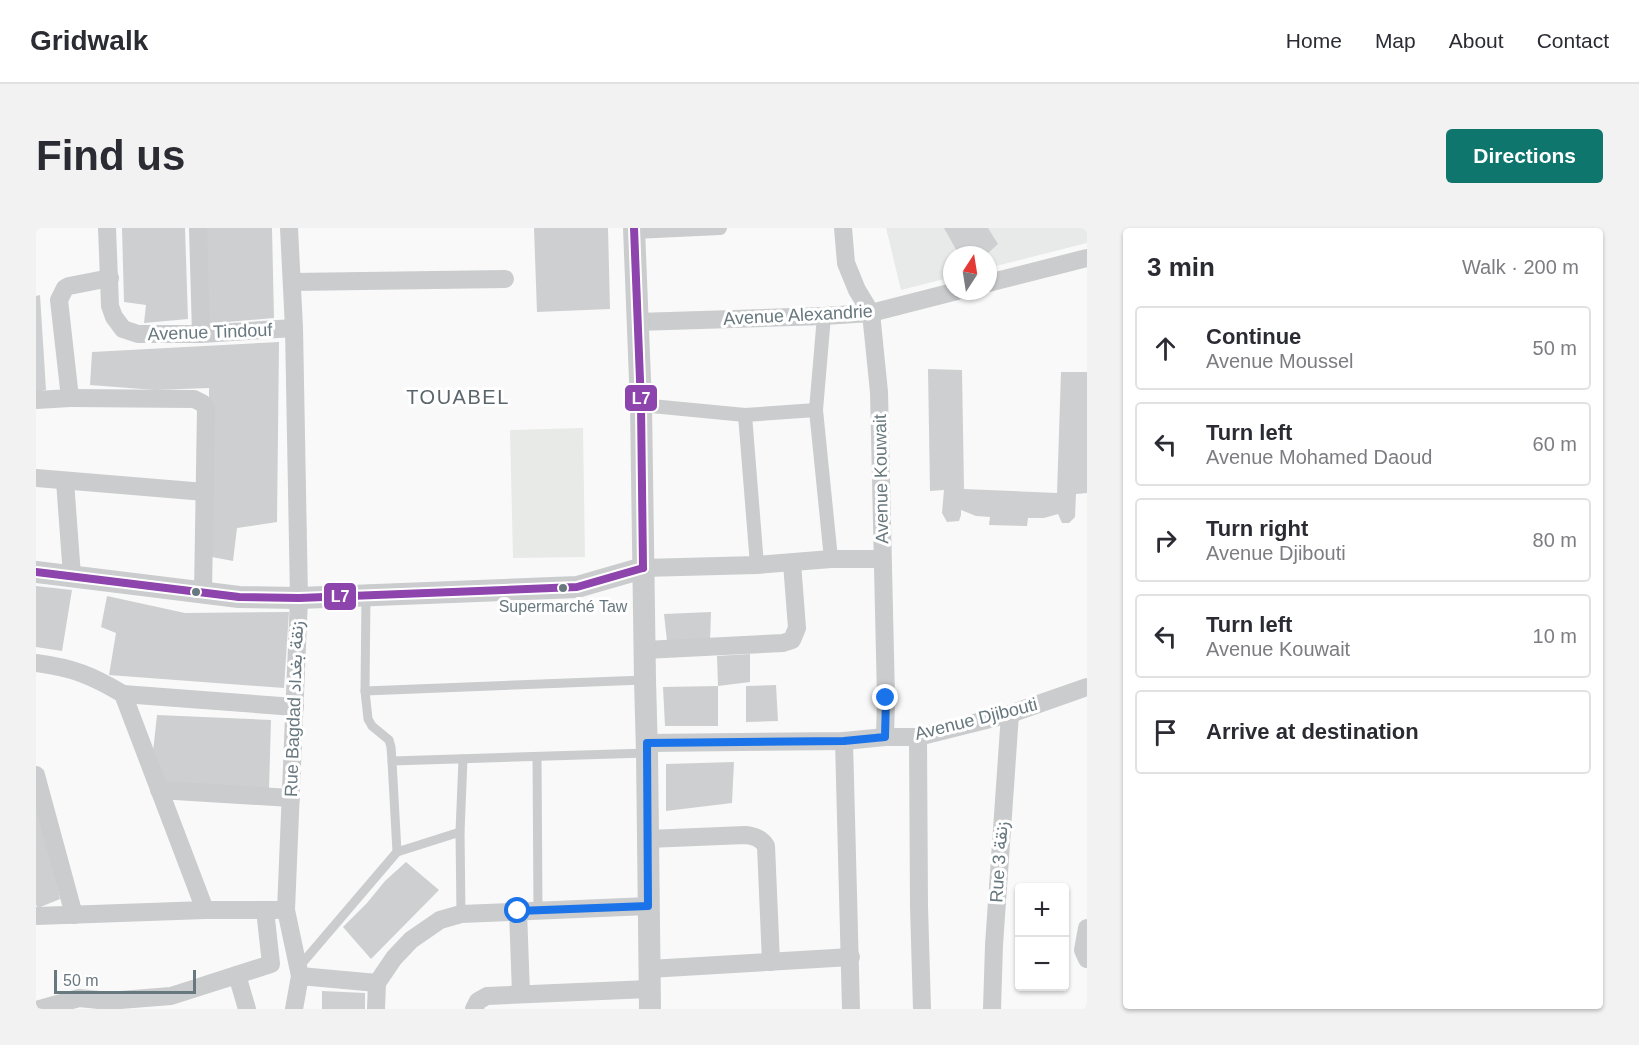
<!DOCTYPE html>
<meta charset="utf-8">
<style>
body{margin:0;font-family:Arial,Vazirmatn,sans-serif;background:#f2f2f3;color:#2b2b33}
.controls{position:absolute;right:18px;bottom:18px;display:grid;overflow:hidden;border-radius:6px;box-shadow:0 2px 4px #0004}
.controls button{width:54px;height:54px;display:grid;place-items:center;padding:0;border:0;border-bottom:2px solid #e1e1e2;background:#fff;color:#2b2b33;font:30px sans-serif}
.compass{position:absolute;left:907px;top:18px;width:54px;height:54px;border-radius:50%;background:#fff;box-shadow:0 2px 4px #0004;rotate:12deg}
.scale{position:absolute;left:18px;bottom:15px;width:142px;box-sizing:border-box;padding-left:6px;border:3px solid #68787f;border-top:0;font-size:16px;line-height:21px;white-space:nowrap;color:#68787f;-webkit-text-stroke:4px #fff;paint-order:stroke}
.stop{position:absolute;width:18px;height:18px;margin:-14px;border:4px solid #1a73e8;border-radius:50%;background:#fff}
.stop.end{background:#1a73e8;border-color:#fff;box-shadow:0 2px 6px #0008}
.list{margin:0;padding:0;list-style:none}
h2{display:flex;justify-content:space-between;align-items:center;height:78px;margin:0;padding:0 24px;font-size:26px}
h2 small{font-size:20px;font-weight:400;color:#7c7c81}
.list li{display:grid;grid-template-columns:39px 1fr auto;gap:18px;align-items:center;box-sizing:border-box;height:84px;margin:0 12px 12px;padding:0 12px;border:2px solid #e1e1e2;border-radius:6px}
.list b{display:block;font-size:22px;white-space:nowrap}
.list p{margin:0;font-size:20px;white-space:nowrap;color:#7c7c81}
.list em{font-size:20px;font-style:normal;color:#7c7c81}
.icon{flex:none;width:33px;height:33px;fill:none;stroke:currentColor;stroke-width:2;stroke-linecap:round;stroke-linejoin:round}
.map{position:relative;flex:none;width:1051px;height:781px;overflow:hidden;border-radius:6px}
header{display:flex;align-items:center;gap:36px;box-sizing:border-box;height:84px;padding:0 30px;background:#fff;border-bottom:2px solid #e1e1e2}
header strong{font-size:28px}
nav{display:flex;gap:33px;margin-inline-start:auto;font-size:21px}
.intro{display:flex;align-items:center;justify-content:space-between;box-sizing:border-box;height:144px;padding:0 36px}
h1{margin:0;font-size:42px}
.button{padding:15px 27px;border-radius:6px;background:#0f766e;color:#fff;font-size:21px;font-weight:700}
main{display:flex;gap:36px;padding:0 36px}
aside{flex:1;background:#fff;border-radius:6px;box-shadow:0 2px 4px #0004}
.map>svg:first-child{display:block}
</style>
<header>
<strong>Gridwalk</strong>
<nav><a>Home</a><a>Map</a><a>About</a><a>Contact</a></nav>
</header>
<div class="intro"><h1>Find us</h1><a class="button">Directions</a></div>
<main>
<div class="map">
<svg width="1051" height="781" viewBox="0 0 1051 781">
<rect width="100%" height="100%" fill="#f9f9f9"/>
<!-- built -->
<path fill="#e8eae9" d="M 850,0 L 1051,0 L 1051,15 L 952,40 L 952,27 L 916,27 L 916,49 L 865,62 Z"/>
<!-- grass -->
<path fill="#e8eae7" d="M 547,200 L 549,329 L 477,330 L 474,202 Z"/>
<!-- building -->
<g fill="#cecfd0">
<path d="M 86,0 L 149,0 L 152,91 L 108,95 L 110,77 L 88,74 Z"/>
<path d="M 166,0 L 236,0 L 238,90 L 168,96 Z"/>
<path d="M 498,0 L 572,0 L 574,81 L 501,84 Z"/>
<path d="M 908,0 L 952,0 L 962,16 L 950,27 L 923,27 Z"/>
<path d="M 4,67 L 10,162 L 0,164 L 0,68 Z"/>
<path d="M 243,114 L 241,294 L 201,300 L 197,333 L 176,329 L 172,275 L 173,160 L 119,162 L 54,157 L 56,124 Z"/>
<path d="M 892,141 L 926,142 L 928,261 L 1021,265 L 1025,144 L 1051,144 L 1051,265 L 1040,266 L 1039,289 L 1033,295 L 1026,295 L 1022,286 L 1008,290 L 992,290 L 991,298 L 953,297 L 954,289 L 940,288 L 925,282 L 925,287 L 923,293 L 911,294 L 906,285 L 908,262 L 894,263 Z"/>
<path d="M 0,358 L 36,362 L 26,423 L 0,419 Z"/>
<path d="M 71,368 L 149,385 L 253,384 L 248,460 L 73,447 L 80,405 L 65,399 Z"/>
<path d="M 675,384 L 674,413 L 631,413 L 628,386 Z"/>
<path d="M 714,426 L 714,454 L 682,458 L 682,498 L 629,498 L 627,459 L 682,458 L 681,428 Z"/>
<path d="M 740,457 L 742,493 L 710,494 L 710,458 Z"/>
<path d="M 121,487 L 235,492 L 233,562 L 128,555 L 117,524 Z"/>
<path d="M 698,534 L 696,575 L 630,583 L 630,536 Z"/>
<path d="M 0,575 L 10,606 L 24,671 L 2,680 L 0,677 Z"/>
<path d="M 370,634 L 403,662 L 335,731 L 307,699 L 331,675 L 349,653 Z"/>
<path d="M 286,763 L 329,765 L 329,781 L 286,781 Z"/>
</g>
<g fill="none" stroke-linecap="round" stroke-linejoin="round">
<!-- service -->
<g stroke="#cacccd" stroke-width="9">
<path d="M 330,367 L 329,463 L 332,491 L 336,498 L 353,512 L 355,519 L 356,533"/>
<path d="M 329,463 L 608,452"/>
<path d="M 501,529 L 502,682"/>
<path d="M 424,604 L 427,531"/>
<path d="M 425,686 L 424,604 L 361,624 L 356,533 L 611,525"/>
<path d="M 262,740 L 361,624"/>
</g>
<!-- pedestrian -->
<g stroke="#cacccd" stroke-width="14">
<path d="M 598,4 L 684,0"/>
<path d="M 788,88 L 780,182 L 795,331"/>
<path d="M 605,177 L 709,187 L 780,182"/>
<path d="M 709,187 L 721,337"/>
</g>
<!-- minor -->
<g stroke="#cacccd" stroke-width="18">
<path d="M 71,0 L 74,78 L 78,89 L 87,101 L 102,106 L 165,106 L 258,100"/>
<path d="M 162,0 L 165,106"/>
<path d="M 253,0 L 258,100 L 263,370 L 250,682 L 264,748 L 258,781"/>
<path d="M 807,0 L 810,35 L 821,62 L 835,85 L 843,164 L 850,470 L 849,509"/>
<path d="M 256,54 L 469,51"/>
<path d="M 952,55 L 1051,30"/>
<path d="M 601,94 L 788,88 L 835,85 L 921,63"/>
<path d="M 34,170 L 158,171 L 166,175 L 170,180 L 167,365"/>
<path d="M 0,172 L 34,170 L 23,72 L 29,60 L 33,58 L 74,50"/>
<path d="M 0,250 L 169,264"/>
<path d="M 29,253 L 36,348"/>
<path d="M 607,340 L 721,337 L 795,331 L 846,331"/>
<path d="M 609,422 L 747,415 L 756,412 L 761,400 L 756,335"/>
<path d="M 0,435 C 37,440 55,447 87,466 L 169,682"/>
<path d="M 87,466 L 259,479"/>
<path d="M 882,509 L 883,678 L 886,781"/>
<path d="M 808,513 L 815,781"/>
<path d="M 611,515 L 808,513 L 849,509 L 882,509 L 974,486 L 1051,459"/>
<path d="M 0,547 L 38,687"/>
<path d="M 123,562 L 255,570"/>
<path d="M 612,611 L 709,607 C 718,608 725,610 730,618 L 735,734"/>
<path d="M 482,683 L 485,766"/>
<path d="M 0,688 L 169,682 L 241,682"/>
<path d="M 1051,700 L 1047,722 L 1051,731"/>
<path d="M 613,741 L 815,729"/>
<path d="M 201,747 L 211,781"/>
<path d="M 264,748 L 341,755"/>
<path d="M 4,781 L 43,770 L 72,773 L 135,768 L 235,736 L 229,682"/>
<path d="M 340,781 L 341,755 L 358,730 L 375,712 L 404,692 L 425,686 L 612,678"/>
<path d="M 438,781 L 442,773 L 451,768 L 613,761"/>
<path d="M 956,781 L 958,717 L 974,486"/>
</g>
<!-- tertiary -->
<g stroke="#cacccd" stroke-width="22">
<path d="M 598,0 L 605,177 L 609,452 L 611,525 L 614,781"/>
<path d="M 0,344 L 203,369 L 263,370 L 541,359 L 607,340"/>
</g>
<!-- bus-1 casing -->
<g stroke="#fff" stroke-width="12">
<g id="bus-1">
<path d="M 598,0 L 605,177 L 607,340"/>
<path d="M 0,344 L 203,369 L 263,370 L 541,359 L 607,340"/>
</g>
</g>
<!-- bus-1 -->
<use href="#bus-1" stroke="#8e44ad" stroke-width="8"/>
</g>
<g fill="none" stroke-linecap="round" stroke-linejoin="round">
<!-- route -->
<path stroke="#1a73e8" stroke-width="8" d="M 482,683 L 612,678 L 611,515 L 808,513 L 849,509 L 850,470"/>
</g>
<!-- markers -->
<g fill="#68787f" stroke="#fff" stroke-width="2">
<circle cx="527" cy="360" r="5"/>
<circle cx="160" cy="364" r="5"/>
</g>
<g text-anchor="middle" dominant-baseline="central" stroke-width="6" stroke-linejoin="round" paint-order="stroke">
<!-- bus labels -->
<g font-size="16" fill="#68787f" stroke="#fff">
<text x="527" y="378">Supermarché Taw</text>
</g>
<!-- street labels -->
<g font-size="18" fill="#68787f" stroke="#fff">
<text transform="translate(762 87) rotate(-3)">Avenue Alexandrie</text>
<text transform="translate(174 104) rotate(-2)">Avenue Tindouf</text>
<text transform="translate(845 251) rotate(-91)">Avenue Kouwait</text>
<text transform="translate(258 481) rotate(-88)">Rue Bagdad زنقة بغداد</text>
<text transform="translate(940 491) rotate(-14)">Avenue Djibouti</text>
<text transform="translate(963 634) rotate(-86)">Rue 3 زنقة</text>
</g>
<!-- neighbourhood labels -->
<g font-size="20" letter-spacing="1.5" fill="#5a666b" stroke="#fff">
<text x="422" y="169">TOUABEL</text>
</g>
</g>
<g stroke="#fff" stroke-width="2">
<rect x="588" y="156" width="34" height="28" rx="6" fill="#8e44ad"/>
<rect x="287" y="354" width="34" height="29" rx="6" fill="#8e44ad"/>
</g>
<g font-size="16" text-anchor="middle" font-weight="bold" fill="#fff">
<text x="605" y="176">L7</text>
<text x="304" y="374">L7</text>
</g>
</svg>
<div class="controls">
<button>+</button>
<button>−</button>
</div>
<svg class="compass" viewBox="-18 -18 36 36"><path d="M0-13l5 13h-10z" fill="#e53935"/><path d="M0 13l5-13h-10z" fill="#7c7c81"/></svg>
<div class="scale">50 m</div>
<div class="stop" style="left:482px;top:683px"></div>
<div class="stop end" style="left:850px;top:470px"></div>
</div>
<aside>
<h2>3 min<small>Walk · 200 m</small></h2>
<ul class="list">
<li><svg class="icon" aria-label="ahead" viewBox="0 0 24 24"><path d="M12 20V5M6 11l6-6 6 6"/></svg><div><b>Continue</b><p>Avenue Moussel</p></div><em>50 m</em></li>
<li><svg class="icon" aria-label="left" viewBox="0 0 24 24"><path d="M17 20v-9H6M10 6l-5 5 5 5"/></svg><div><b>Turn left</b><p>Avenue Mohamed Daoud</p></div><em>60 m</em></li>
<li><svg class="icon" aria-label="right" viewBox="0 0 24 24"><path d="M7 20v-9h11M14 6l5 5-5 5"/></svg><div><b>Turn right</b><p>Avenue Djibouti</p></div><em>80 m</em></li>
<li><svg class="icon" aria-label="left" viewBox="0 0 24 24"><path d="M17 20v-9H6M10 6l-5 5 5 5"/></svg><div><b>Turn left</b><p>Avenue Kouwait</p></div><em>10 m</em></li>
<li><svg class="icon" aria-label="arrive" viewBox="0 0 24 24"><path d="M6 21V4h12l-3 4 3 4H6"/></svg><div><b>Arrive at destination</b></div></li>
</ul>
</aside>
</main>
